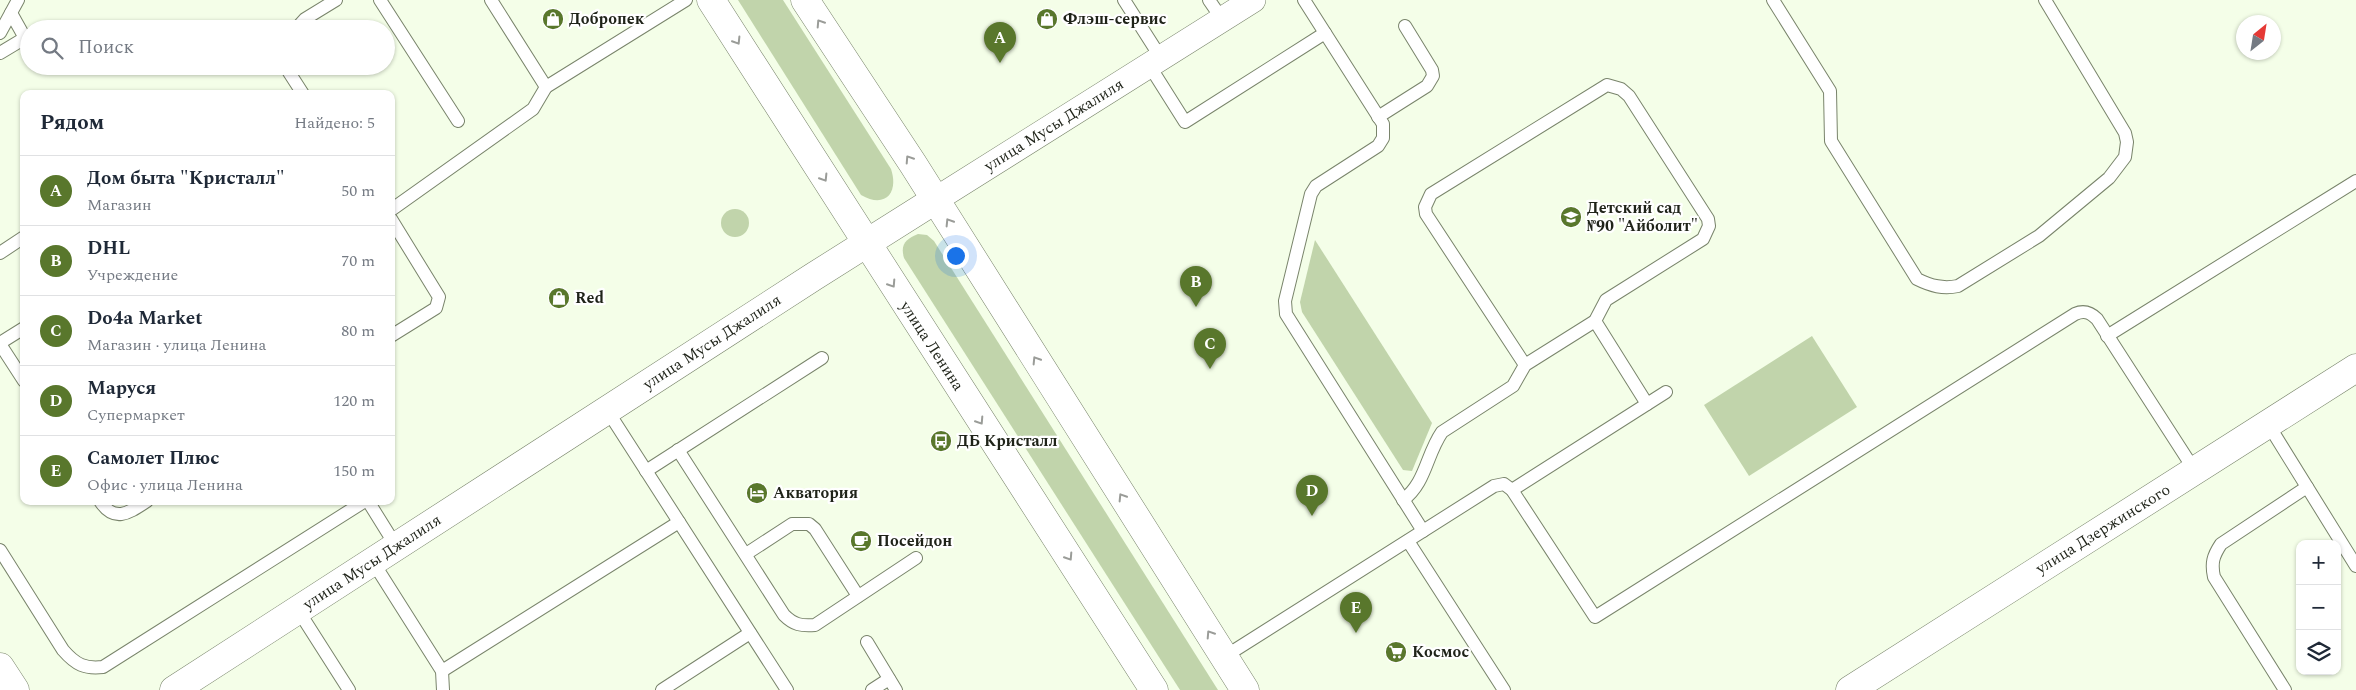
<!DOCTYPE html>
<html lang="ru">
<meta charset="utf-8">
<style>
body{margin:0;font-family:Spectral,serif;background:#f2f2f3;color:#1f2937}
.controls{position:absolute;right:15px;bottom:15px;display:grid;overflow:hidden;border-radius:10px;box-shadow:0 1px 4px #0004}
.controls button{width:45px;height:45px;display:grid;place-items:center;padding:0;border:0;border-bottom:1px solid #e0e1e3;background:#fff;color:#1f2937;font:25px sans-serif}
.compass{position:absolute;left:2236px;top:15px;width:45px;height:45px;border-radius:50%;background:#fff;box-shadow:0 1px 4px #0004;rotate:30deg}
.you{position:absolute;left:955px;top:255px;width:18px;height:18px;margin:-12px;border:4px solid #fff;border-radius:50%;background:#1a73e8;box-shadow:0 0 0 8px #1a73e833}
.badge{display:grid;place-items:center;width:32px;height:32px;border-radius:50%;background:#59772c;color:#fff;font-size:16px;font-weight:700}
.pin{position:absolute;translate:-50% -41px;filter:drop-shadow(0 1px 2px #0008)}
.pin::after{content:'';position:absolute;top:26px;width:18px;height:15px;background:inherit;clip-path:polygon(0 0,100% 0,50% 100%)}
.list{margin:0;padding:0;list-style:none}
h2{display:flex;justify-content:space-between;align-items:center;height:65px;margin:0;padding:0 20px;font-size:21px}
h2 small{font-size:16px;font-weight:400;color:#747a83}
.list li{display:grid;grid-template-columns:32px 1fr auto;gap:15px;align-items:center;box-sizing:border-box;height:70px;padding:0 20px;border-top:1px solid #e0e1e3}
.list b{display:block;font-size:19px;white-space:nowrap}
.list p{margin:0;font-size:16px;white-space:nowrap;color:#747a83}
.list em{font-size:16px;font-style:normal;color:#747a83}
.icon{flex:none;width:28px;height:28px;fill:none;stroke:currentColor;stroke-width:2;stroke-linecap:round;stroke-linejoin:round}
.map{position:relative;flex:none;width:2356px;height:690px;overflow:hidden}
.search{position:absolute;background:#fff;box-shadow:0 1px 4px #0004;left:20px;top:20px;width:375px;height:55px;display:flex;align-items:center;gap:12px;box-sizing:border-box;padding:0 18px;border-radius:28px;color:#747a83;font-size:19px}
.panel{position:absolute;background:#fff;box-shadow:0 1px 4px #0004;left:20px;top:90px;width:375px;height:415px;border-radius:10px}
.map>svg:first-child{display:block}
</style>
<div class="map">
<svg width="2356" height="690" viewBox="0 0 2356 690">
<rect width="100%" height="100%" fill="#f4fee8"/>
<!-- green -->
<g fill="#c1d4ab">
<path d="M 738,0 L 783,0 L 891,169 C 899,193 885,209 861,195 Z"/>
<circle cx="735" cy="223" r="14"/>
<path d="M 918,234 L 927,235 L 934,241 L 1218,690 L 1180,690 L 904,258 C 900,244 906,239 918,234 Z"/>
<path d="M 1315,240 L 1432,423 L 1412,471 L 1403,470 L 1302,312 L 1300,302 Z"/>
<path d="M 1812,336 L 1857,407 L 1749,476 L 1704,405 Z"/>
</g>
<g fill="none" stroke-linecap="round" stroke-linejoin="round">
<!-- lane casing -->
<g stroke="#79846b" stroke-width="14">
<g id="lane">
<path d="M 380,0 L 458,121"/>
<path d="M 491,0 L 546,87 L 686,0"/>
<path d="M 1124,0 L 1161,58"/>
<path d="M 1209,0 L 1222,19"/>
<path d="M 1304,0 L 1383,124 L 1383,138 L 1378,146 L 1316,186 L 1311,194 L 1285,301 L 1286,314 L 1423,531"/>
<path d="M 1773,0 L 1830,91 L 1831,141 L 1917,279 C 1931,286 1943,289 1958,286 L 2039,236 L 2109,178 L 2125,157 L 2127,142 L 2125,133 L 2045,0"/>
<path d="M 11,13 L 25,38"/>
<path d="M 296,29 L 305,19 L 336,0"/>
<path d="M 0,33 L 18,0"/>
<path d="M 0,53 L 25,38 L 29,39"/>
<path d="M 1149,65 L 1185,122 L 1325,33"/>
<path d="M 285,66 L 303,94"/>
<path d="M 1378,117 L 1427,86 L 1433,76 L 1432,70 L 1405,26"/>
<path d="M 391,210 L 533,109 L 546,87"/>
<path d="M 391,219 L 439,297 L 436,308 L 391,336"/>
<path d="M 0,253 L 24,237"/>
<path d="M 1595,321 L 1647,404"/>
<path d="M 2107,336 L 2356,181"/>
<path d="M 0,343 L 24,328"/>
<path d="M 0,344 L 24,381"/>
<path d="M 607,410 L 787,690"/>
<path d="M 2268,424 L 2356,566"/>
<path d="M 678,450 L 784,615 C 794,625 801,626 815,625 L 916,558"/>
<path d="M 646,471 L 822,358"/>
<path d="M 1512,490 L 1666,392"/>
<path d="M 1403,500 C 1426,483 1426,455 1442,432 L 1513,386 L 1525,365 L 1595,321 L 1606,300 L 1703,239 L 1709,226 L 1708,219 L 1629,96 L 1621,89 L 1607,85 L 1431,194 L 1425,207 L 1426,214 L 1525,365"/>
<path d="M 100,501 C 115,524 130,512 147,501"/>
<path d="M 368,501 L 396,546"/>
<path d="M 1408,541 L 1504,690"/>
<path d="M 0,550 L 63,650 C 76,665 85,669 103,667 L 365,501"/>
<path d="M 746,554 L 792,524 L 809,524 L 815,529 L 858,596"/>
<path d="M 373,562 L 442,671 L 443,690"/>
<path d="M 298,610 L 349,690"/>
<path d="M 867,642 L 896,690"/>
<path d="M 1224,657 L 1494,486 L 1504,484 L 1512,490 L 1595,617 L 2075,314 C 2084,310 2090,312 2097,319 L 2195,471"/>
<path d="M 442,671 L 679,522"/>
<path d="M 662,690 L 750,633"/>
<path d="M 872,690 L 889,679"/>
<path d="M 2285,690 L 2214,577 C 2211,563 2213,556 2221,544 L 2307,487"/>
</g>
</g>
<!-- street casing -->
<g stroke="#79846b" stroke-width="26">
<path id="street" d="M 935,200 L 1253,0"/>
</g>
<!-- secondary casing -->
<g stroke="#79846b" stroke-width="29">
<g id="secondary">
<path d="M 0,667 L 15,690"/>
<path d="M 174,690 L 813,277 L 935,200"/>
<path d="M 1850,690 L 2356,368"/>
</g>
</g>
<!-- primary casing -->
<g stroke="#79846b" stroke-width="29">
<g id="primary">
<path d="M 711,0 L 1154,690"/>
<path d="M 805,0 L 913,164 L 1245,690"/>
</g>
</g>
<!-- lane -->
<use href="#lane" stroke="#fff" stroke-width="12"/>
<!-- street -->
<use href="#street" stroke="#fff" stroke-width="25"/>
<!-- secondary -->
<use href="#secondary" stroke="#fff" stroke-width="28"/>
<!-- primary -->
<use href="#primary" stroke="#fff" stroke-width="28"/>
</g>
<!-- one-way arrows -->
<defs><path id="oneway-chevron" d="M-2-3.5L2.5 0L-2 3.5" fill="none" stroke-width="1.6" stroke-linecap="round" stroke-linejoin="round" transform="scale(1.25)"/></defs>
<g stroke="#9a9c98">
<use href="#oneway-chevron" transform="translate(820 23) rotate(-123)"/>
<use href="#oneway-chevron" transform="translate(737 41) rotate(58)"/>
<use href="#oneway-chevron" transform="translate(909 159) rotate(-123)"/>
<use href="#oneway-chevron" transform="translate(824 178) rotate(58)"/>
<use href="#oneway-chevron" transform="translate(949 222) rotate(-122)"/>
<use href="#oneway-chevron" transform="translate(892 284) rotate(57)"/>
<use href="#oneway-chevron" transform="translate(1036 360) rotate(-122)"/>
<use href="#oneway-chevron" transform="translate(980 421) rotate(57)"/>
<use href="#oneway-chevron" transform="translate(1122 497) rotate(-122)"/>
<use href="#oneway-chevron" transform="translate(1069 557) rotate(57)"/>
<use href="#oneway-chevron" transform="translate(1210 634) rotate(-123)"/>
</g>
<!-- icons -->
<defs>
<g id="shop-disc" transform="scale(1.125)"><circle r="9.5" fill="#59772c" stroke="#fff"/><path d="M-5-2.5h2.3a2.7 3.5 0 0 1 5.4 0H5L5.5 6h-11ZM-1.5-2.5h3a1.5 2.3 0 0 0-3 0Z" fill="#fff"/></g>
<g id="school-disc" transform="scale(1.125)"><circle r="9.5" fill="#59772c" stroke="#fff"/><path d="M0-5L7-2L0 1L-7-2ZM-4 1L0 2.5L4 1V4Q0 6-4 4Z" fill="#fff"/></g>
<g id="bus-disc" transform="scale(1.125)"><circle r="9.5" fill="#59772c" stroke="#fff"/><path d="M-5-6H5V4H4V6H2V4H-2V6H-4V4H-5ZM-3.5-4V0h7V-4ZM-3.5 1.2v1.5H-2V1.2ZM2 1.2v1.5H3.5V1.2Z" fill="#fff"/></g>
<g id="hotel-disc" transform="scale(1.125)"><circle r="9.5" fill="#59772c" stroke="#fff"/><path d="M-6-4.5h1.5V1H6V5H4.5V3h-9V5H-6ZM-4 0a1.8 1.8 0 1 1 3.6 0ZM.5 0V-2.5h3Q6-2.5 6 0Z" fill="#fff"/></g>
<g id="cafe-disc" transform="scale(1.125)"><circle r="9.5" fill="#59772c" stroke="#fff"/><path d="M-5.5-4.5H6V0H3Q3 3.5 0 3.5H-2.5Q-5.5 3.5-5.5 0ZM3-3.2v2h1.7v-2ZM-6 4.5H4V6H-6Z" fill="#fff"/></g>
<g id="supermarket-disc" transform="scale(1.125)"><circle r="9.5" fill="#59772c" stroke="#fff"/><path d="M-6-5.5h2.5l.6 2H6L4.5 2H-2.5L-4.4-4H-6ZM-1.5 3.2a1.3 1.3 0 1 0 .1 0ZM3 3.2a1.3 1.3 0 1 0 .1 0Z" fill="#fff"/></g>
</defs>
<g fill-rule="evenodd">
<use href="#shop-disc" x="553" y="19"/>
<use href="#shop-disc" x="1047" y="19"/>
<use href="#school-disc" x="1571" y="217"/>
<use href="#shop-disc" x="559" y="298"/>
<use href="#bus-disc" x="941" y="441"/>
<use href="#hotel-disc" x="757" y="493"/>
<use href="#cafe-disc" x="861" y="541"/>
<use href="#supermarket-disc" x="1396" y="652"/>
</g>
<g text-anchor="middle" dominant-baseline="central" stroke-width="4.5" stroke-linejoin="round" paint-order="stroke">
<!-- poi labels -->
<g font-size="16" font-weight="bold" fill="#1f2319" stroke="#fff" text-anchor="start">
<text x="569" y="19">Добропек</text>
<text x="1063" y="19">Флэш-сервис</text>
<text x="1587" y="208">Детский сад<tspan x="1587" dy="18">№90 "Айболит"</tspan></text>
<text x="575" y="298">Red</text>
<text x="957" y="441">ДБ Кристалл</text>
<text x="773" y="493">Акватория</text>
<text x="877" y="541">Посейдон</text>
<text x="1412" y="652">Космос</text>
</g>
<!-- street labels -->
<g font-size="16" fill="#1f2319" stroke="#fff">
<text transform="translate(1054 125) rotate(-32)">улица Мусы Джалиля</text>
<text transform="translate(712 342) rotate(-33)">улица Мусы Джалиля</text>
<text transform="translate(932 346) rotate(57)">улица Ленина</text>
<text transform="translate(2103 529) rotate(-32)">улица Дзержинского</text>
<text transform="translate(372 562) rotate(-33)">улица Мусы Джалиля</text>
</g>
</g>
</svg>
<div class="controls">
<button>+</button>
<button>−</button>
<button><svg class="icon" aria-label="layers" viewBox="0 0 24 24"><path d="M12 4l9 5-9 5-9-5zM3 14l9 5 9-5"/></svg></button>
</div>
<svg class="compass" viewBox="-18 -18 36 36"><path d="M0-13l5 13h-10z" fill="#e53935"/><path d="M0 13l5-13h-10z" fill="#747a83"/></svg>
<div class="you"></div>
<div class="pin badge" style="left:1000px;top:63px">A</div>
<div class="pin badge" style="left:1196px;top:307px">B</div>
<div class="pin badge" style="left:1210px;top:369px">C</div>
<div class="pin badge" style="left:1312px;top:516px">D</div>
<div class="pin badge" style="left:1356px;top:633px">E</div>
<div class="search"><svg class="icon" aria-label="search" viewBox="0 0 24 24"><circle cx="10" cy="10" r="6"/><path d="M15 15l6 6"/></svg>Поиск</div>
<section class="panel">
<h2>Рядом<small>Найдено: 5</small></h2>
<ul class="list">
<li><span class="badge">A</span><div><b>Дом быта &quot;Кристалл&quot;</b><p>Магазин</p></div><em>50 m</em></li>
<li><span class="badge">B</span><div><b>DHL</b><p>Учреждение</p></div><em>70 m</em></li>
<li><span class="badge">C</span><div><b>Do4a Market</b><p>Магазин · улица Ленина</p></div><em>80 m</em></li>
<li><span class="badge">D</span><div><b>Маруся</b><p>Супермаркет</p></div><em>120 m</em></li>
<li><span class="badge">E</span><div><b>Самолет Плюс</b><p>Офис · улица Ленина</p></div><em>150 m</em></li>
</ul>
</section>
</div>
